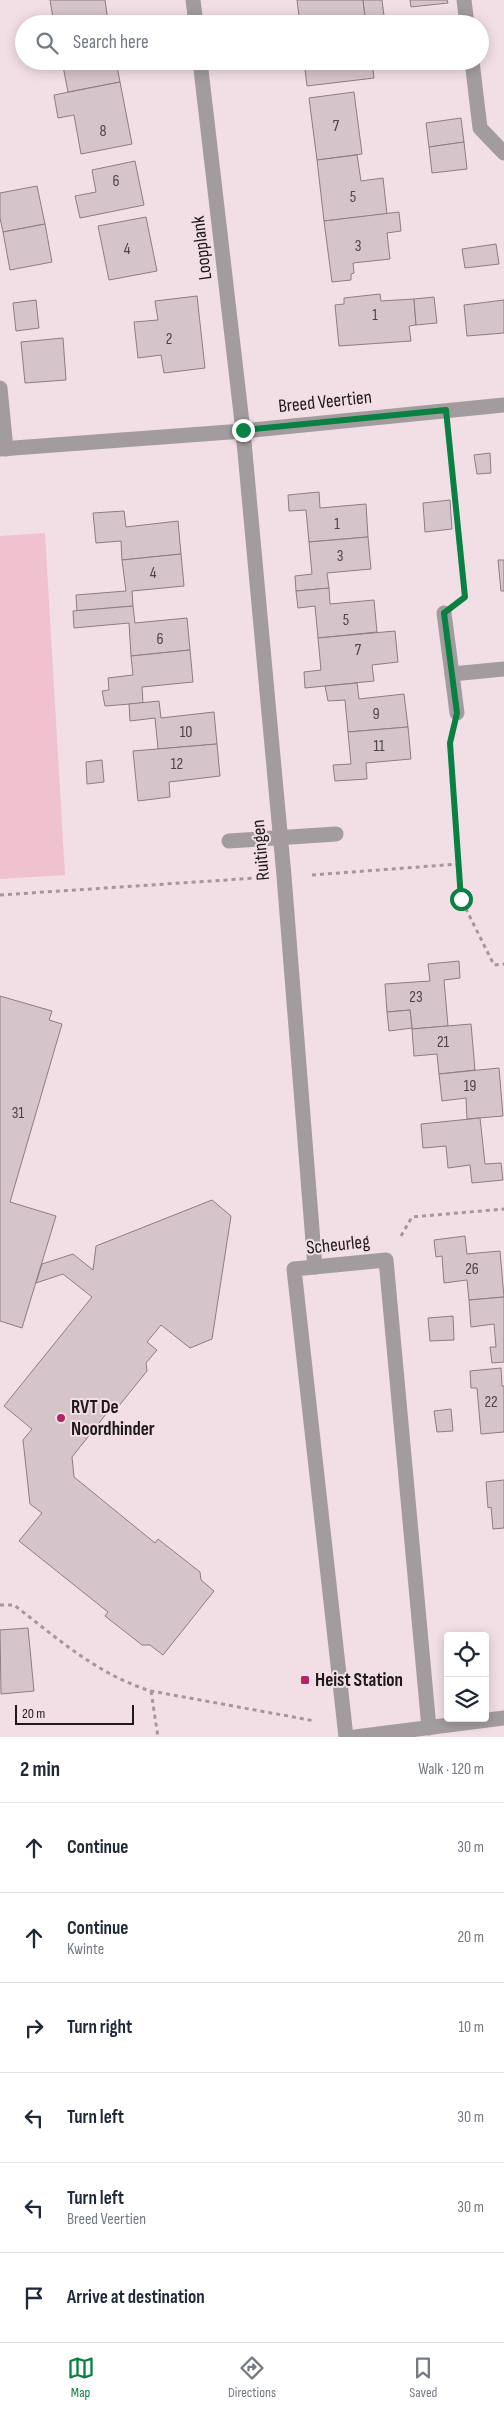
<!DOCTYPE html>
<meta charset="utf-8">
<style>
body{margin:0;font-family:"Sofia Sans Condensed",sans-serif;background:#f6f6f7;color:#1f2937}
.controls{position:absolute;right:15px;bottom:15px;display:grid;overflow:hidden;border-radius:5px;box-shadow:0 2px 12px #0003}
.controls button{width:45px;height:45px;display:grid;place-items:center;padding:0;border:0;border-bottom:1px solid #e0e1e3;background:#fff;color:#1f2937;font:25px sans-serif}
.scale{position:absolute;left:15px;bottom:12px;width:119px;box-sizing:border-box;padding-left:5px;border:2px solid #1f191b;border-top:0;font-size:14px;line-height:18px;white-space:nowrap;color:#1f191b;-webkit-text-stroke:4px #f2dfe5;paint-order:stroke}
.stop{position:absolute;width:15px;height:15px;margin:-11px;border:4px solid #0b8043;border-radius:50%;background:#fff}
.stop.end{background:#0b8043;border-color:#fff;box-shadow:0 1px 5px #0008}
.list{margin:0;padding:0;list-style:none}
h2{display:flex;justify-content:space-between;align-items:center;height:65px;margin:0;padding:0 20px;font-size:21px}
h2 small{font-size:16px;font-weight:400;color:#747a83}
.list li{display:grid;grid-template-columns:32px 1fr auto;gap:15px;align-items:center;box-sizing:border-box;height:90px;padding:0 20px;border-top:1px solid #e0e1e3}
.list b{display:block;font-size:19px;white-space:nowrap}
.list p{margin:0;font-size:16px;white-space:nowrap;color:#747a83}
.list em{font-size:16px;font-style:normal;color:#747a83}
.icon{flex:none;width:28px;height:28px;fill:none;stroke:currentColor;stroke-width:2;stroke-linecap:round;stroke-linejoin:round}
.map{position:relative;flex:none;width:504px;height:1737px;overflow:hidden}
.search{position:absolute;background:#fff;box-shadow:0 2px 12px #0003;left:15px;right:15px;top:15px;height:55px;display:flex;align-items:center;gap:12px;box-sizing:border-box;padding:0 18px;border-radius:28px;color:#747a83;font-size:19px}
.sheet{height:605px;background:#fff}
nav{display:flex;justify-content:space-around;align-items:center;box-sizing:border-box;height:70px;border-top:1px solid #e0e1e3;background:#fff;font-size:14px;color:#747a83}
nav a{display:grid;justify-items:center;gap:2px}
nav .on{color:#0b8043}
.map>svg:first-child{display:block}
</style>
<div class="map">
<svg width="504" height="1737" viewBox="0 0 504 1737">
<rect width="100%" height="100%" fill="#f2dfe5"/>
<!-- green -->
<path fill="#f0c2d0" d="M 45,533 L 65,875 L 0,879 L 0,536 Z"/>
<!-- building -->
<g fill="#d5c4c9" stroke="#8d7c81">
<path d="M 50,0 L 105,0 L 108,21 L 93,24 L 54,24 Z"/>
<path d="M 297,0 L 363,0 L 366,24 L 300,24 Z"/>
<path d="M 363,0 L 382,0 L 385,24 L 366,24 Z"/>
<path d="M 410,0 L 447,0 L 448,3 L 411,7 Z"/>
<path d="M 449,17 L 450,24 L 413,24 L 413,21 Z"/>
<path d="M 62,61 L 116,61 L 120,82 L 68,92 Z"/>
<path d="M 304,61 L 372,61 L 374,78 L 307,86 Z"/>
<path d="M 120,82 L 132,144 L 81,154 L 74,115 L 58,118 L 54,95 Z"/>
<path d="M 354,92 L 362,154 L 317,160 L 309,98 Z"/>
<path d="M 461,118 L 464,142 L 429,147 L 426,123 Z"/>
<path d="M 464,142 L 467,169 L 432,173 L 429,147 Z"/>
<path d="M 357,155 L 361,181 L 383,178 L 387,214 L 324,221 L 317,160 Z"/>
<path d="M 135,161 L 144,205 L 80,218 L 75,196 L 96,192 L 92,170 Z"/>
<path d="M 37,186 L 45,224 L 3,232 L 0,218 L 0,193 Z"/>
<path d="M 399,212 L 401,231 L 387,233 L 390,259 L 353,263 L 354,273 L 351,274 L 351,280 L 332,282 L 324,221 Z"/>
<path d="M 146,217 L 157,271 L 109,280 L 98,226 Z"/>
<path d="M 45,224 L 52,262 L 10,270 L 3,232 Z"/>
<path d="M 496,244 L 499,264 L 465,268 L 462,249 Z"/>
<path d="M 380,294 L 381,301 L 414,299 L 416,325 L 409,326 L 411,341 L 339,346 L 335,305 L 344,304 L 344,298 Z"/>
<path d="M 197,296 L 205,368 L 164,373 L 161,355 L 138,358 L 134,322 L 158,320 L 155,301 Z"/>
<path d="M 434,297 L 437,323 L 416,325 L 414,299 Z"/>
<path d="M 36,300 L 39,328 L 16,331 L 13,303 Z"/>
<path d="M 504,300 L 504,333 L 467,336 L 464,305 Z"/>
<path d="M 63,338 L 66,380 L 25,383 L 21,342 Z"/>
<path d="M 490,453 L 491,473 L 477,474 L 474,455 Z"/>
<path d="M 319,492 L 320,508 L 366,504 L 368,537 L 309,542 L 306,510 L 289,511 L 288,495 Z"/>
<path d="M 450,500 L 452,529 L 425,532 L 423,503 Z"/>
<path d="M 124,511 L 126,527 L 178,521 L 181,554 L 122,560 L 121,541 L 96,543 L 93,513 Z"/>
<path d="M 368,537 L 371,569 L 327,573 L 329,588 L 296,591 L 295,576 L 312,574 L 309,542 Z"/>
<path d="M 181,554 L 184,586 L 132,591 L 133,606 L 77,611 L 76,595 L 126,591 L 122,560 Z"/>
<path d="M 498,560 L 504,560 L 504,591 L 501,591 Z"/>
<path d="M 329,588 L 330,604 L 374,600 L 377,632 L 318,638 L 315,606 L 298,608 L 296,591 Z"/>
<path d="M 133,606 L 135,623 L 187,618 L 190,650 L 131,656 L 129,623 L 74,628 L 73,611 Z"/>
<path d="M 395,631 L 398,662 L 372,665 L 374,681 L 305,688 L 304,672 L 321,670 L 318,638 Z"/>
<path d="M 190,650 L 193,682 L 142,687 L 143,703 L 105,706 L 102,691 L 109,690 L 108,678 L 133,675 L 131,656 Z"/>
<path d="M 357,683 L 359,699 L 404,694 L 408,727 L 348,732 L 345,700 L 328,701 L 325,686 Z"/>
<path d="M 159,701 L 161,718 L 214,712 L 217,744 L 158,749 L 155,718 L 130,721 L 129,704 Z"/>
<path d="M 408,727 L 411,759 L 366,763 L 367,779 L 335,781 L 333,765 L 351,764 L 348,732 Z"/>
<path d="M 217,744 L 220,776 L 169,782 L 170,797 L 138,801 L 133,751 Z"/>
<path d="M 102,760 L 104,782 L 87,784 L 86,762 Z"/>
<path d="M 459,961 L 460,978 L 444,980 L 448,1026 L 412,1029 L 410,1010 L 387,1012 L 385,984 L 430,981 L 428,964 Z"/>
<path d="M 0,996 L 52,1011 L 49,1020 L 62,1024 L 10,1202 L 56,1216 L 22,1328 L 0,1321 Z"/>
<path d="M 410,1010 L 412,1028 L 389,1031 L 387,1012 Z"/>
<path d="M 471,1024 L 475,1070 L 439,1074 L 437,1054 L 414,1056 L 412,1029 Z"/>
<path d="M 499,1068 L 503,1116 L 467,1119 L 466,1098 L 442,1101 L 439,1074 Z"/>
<path d="M 480,1118 L 485,1164 L 501,1163 L 503,1180 L 472,1183 L 470,1165 L 448,1168 L 446,1146 L 423,1148 L 421,1124 Z"/>
<path d="M 212,1200 L 231,1216 L 212,1339 L 190,1348 L 161,1325 L 147,1342 L 157,1350 L 146,1363 L 147,1371 L 118,1407 L 114,1404 L 72,1457 L 74,1477 L 155,1543 L 158,1539 L 200,1572 L 201,1580 L 214,1591 L 163,1655 L 150,1645 L 142,1645 L 105,1616 L 108,1612 L 19,1541 L 42,1513 L 30,1504 L 23,1440 L 32,1429 L 4,1406 L 92,1297 L 63,1274 L 36,1283 L 42,1264 L 73,1254 L 93,1270 L 96,1246 Z"/>
<path d="M 465,1236 L 467,1254 L 500,1251 L 504,1297 L 469,1300 L 467,1280 L 444,1283 L 442,1256 L 436,1257 L 434,1240 Z"/>
<path d="M 504,1297 L 504,1362 L 492,1363 L 490,1347 L 496,1347 L 494,1324 L 471,1327 L 469,1300 Z"/>
<path d="M 453,1316 L 454,1340 L 430,1341 L 428,1318 Z"/>
<path d="M 501,1368 L 502,1386 L 504,1386 L 504,1432 L 481,1434 L 477,1388 L 471,1388 L 470,1371 Z"/>
<path d="M 451,1409 L 453,1431 L 437,1432 L 434,1411 Z"/>
<path d="M 504,1480 L 504,1528 L 493,1529 L 491,1507 L 488,1508 L 486,1482 Z"/>
<path d="M 28,1628 L 34,1691 L 1,1694 L 0,1630 Z"/>
</g>
<g fill="none" stroke-linecap="round" stroke-linejoin="round">
<!-- path -->
<g stroke="#a4969b" stroke-width="3" stroke-dasharray="4 4" stroke-linecap="butt">
<path d="M 449,438 L 464,591"/>
<path d="M 450,741 L 458,864"/>
<path d="M 312,875 L 458,864 L 461,899 L 494,965 L 504,964"/>
<path d="M 0,895 L 256,878"/>
<path d="M 401,1236 L 412,1217 L 504,1209"/>
<path d="M 0,1605 L 14,1605 C 57,1638 98,1675 151,1691 L 315,1721"/>
<path d="M 151,1691 L 158,1737"/>
</g>
<!-- minor -->
<g stroke="#a39c9e" stroke-width="15">
<path d="M 193,0 L 196,24"/>
<path d="M 464,0 L 467,24"/>
<path d="M 200,61 L 243,431 L 284,876 L 315,1267"/>
<path d="M 472,61 L 480,128 L 504,153"/>
<path d="M 0,388 L 6,449"/>
<path d="M 0,449 L 243,431 L 504,405"/>
<path d="M 444,613 L 452,674"/>
<path d="M 457,713 L 452,674 L 504,669"/>
<path d="M 229,841 L 336,834"/>
<path d="M 346,1737 L 294,1269 L 386,1260 L 429,1728"/>
<path d="M 355,1737 L 504,1718"/>
</g>
</g>
<g fill="none" stroke-linecap="round" stroke-linejoin="round">
<!-- route -->
<path stroke="#0b8043" stroke-width="6" d="M 243,430 L 446,410 L 465,597 L 444,613 L 457,713 L 450,743 L 461,899"/>
</g>
<!-- markers -->
<g fill="#b12766" stroke="#f2dfe5" stroke-width="2">
<circle cx="61" cy="1418" r="5"/>
<rect x="300" y="1675" width="10" height="10" rx="2.5"/>
</g>
<g text-anchor="middle" dominant-baseline="central" stroke-width="4" stroke-linejoin="round" paint-order="stroke">
<!-- number labels -->
<g font-size="16" fill="#4c4446">
<text x="336" y="126">7</text>
<text x="103" y="131">8</text>
<text x="116" y="181">6</text>
<text x="353" y="197">5</text>
<text x="358" y="246">3</text>
<text x="127" y="249">4</text>
<text x="375" y="315">1</text>
<text x="169" y="339">2</text>
<text x="337" y="524">1</text>
<text x="340" y="556">3</text>
<text x="153" y="573">4</text>
<text x="346" y="620">5</text>
<text x="160" y="639">6</text>
<text x="358" y="650">7</text>
<text x="376" y="714">9</text>
<text x="186" y="732">10</text>
<text x="379" y="746">11</text>
<text x="177" y="764">12</text>
<text x="416" y="997">23</text>
<text x="443" y="1042">21</text>
<text x="470" y="1086">19</text>
<text x="18" y="1113">31</text>
<text x="472" y="1269">26</text>
<text x="491" y="1402">22</text>
</g>
<!-- street labels -->
<g font-size="19" fill="#1f191b" stroke="#f2dfe5">
<text transform="translate(202 248) rotate(-97)">Loopplank</text>
<text transform="translate(325 402) rotate(-6)">Breed Veertien</text>
<text transform="translate(261 850) rotate(-95)">Ruitingen</text>
<text transform="translate(338 1245) rotate(-6)">Scheurleg</text>
</g>
<!-- poi labels -->
<g font-size="19" font-weight="bold" fill="#1f191b" stroke="#f2dfe5" text-anchor="start">
<text x="71" y="1407">RVT De<tspan x="71" dy="22">Noordhinder</tspan></text>
<text x="315" y="1680">Heist Station</text>
</g>
</g>
</svg>
<div class="controls">
<button><svg class="icon" aria-label="locate" viewBox="0 0 24 24"><circle cx="12" cy="12" r="6"/><path d="M12 2v4M12 18v4M2 12h4M18 12h4"/></svg></button>
<button><svg class="icon" aria-label="layers" viewBox="0 0 24 24"><path d="M12 4l9 5-9 5-9-5zM3 14l9 5 9-5"/></svg></button>
</div>
<div class="scale">20 m</div>
<div class="stop" style="left:461px;top:899px"></div>
<div class="stop end" style="left:243px;top:430px"></div>
<div class="search"><svg class="icon" aria-label="search" viewBox="0 0 24 24"><circle cx="10" cy="10" r="6"/><path d="M15 15l6 6"/></svg>Search here</div>
</div>
<section class="sheet">
<h2>2 min<small>Walk · 120 m</small></h2>
<ul class="list">
<li><svg class="icon" aria-label="ahead" viewBox="0 0 24 24"><path d="M12 20V5M6 11l6-6 6 6"/></svg><div><b>Continue</b></div><em>30 m</em></li>
<li><svg class="icon" aria-label="ahead" viewBox="0 0 24 24"><path d="M12 20V5M6 11l6-6 6 6"/></svg><div><b>Continue</b><p>Kwinte</p></div><em>20 m</em></li>
<li><svg class="icon" aria-label="right" viewBox="0 0 24 24"><path d="M7 20v-9h11M14 6l5 5-5 5"/></svg><div><b>Turn right</b></div><em>10 m</em></li>
<li><svg class="icon" aria-label="left" viewBox="0 0 24 24"><path d="M17 20v-9H6M10 6l-5 5 5 5"/></svg><div><b>Turn left</b></div><em>30 m</em></li>
<li><svg class="icon" aria-label="left" viewBox="0 0 24 24"><path d="M17 20v-9H6M10 6l-5 5 5 5"/></svg><div><b>Turn left</b><p>Breed Veertien</p></div><em>30 m</em></li>
<li><svg class="icon" aria-label="arrive" viewBox="0 0 24 24"><path d="M6 21V4h12l-3 4 3 4H6"/></svg><div><b>Arrive at destination</b></div></li>
</ul>
</section>
<nav>
<a class="on"><svg class="icon" aria-label="map" viewBox="0 0 24 24"><path d="M3 6l6-2 6 2 6-2v14l-6 2-6-2-6 2zM9 4v14M15 6v14"/></svg>Map</a>
<a><svg class="icon" aria-label="directions" viewBox="0 0 24 24"><path d="M12 3l9 9-9 9-9-9zM9 14v-3h6M13 9l2 2-2 2"/></svg>Directions</a>
<a><svg class="icon" aria-label="saved" viewBox="0 0 24 24"><path d="M7 4h10v16l-5-4-5 4z"/></svg>Saved</a>
</nav>
